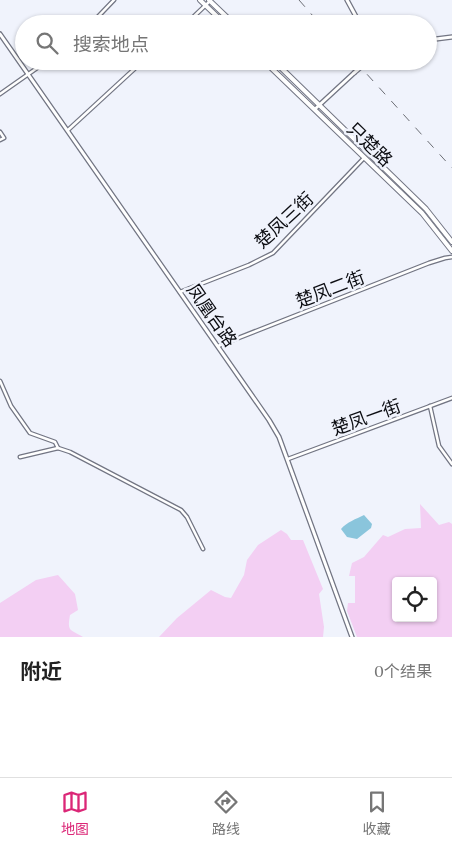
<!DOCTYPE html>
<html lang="zh">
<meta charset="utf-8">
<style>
body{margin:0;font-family:Lora,"Noto Sans SC",serif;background:#f6f6f6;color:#222}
.controls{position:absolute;right:15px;bottom:15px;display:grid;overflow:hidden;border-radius:5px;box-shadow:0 1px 4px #0004}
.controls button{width:45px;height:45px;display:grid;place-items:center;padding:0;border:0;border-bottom:1px solid #e0e0e0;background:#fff;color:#222;font:25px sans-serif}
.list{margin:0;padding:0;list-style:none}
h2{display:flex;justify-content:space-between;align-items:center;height:65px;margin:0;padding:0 20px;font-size:21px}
h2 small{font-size:16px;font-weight:400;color:#767676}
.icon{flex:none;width:28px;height:28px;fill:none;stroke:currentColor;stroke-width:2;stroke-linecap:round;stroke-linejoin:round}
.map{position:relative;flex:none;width:452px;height:637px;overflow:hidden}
.search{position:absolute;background:#fff;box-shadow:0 1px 4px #0004;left:15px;right:15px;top:15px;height:55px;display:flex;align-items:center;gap:12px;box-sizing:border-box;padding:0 18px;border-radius:28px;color:#767676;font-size:19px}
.sheet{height:140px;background:#fff}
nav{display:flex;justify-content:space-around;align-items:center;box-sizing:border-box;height:70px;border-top:1px solid #e0e0e0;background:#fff;font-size:14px;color:#767676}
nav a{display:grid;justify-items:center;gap:2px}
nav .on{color:#db2777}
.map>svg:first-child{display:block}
</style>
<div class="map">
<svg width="452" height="637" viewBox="0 0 452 637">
<rect width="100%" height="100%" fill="#f0f3fc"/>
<!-- green -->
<g fill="#f3cff3" fill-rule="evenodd">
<path d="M 420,504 L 439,525 L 449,522 L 452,524 L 452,637 L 357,637 L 347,611 L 348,603 L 355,603 L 355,576 L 349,576 L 352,563 L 364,557 L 383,535 L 388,537 L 405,529 L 421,528 ZM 396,581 L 433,581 L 433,618 L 396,618 Z"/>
<path d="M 281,530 L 287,534 L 291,540 L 303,540 L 323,589 L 319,594 L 324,627 L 323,637 L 159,637 L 177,618 L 211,590 L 225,597 L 231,598 L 244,575 L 247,560 L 258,545 Z"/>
<path d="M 58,575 L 75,594 L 78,610 L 70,615 C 67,632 70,629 83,637 L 0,637 L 0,603 L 36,580 Z"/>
</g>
<!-- water -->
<path fill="#8ac5dc" d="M 364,515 L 372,524 L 371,528 L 357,539 L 347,537 L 341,529 C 347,522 356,519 364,515 Z"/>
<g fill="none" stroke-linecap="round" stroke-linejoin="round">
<!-- minor casing -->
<g stroke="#727583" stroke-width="5">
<g id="minor">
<path d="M 91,24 L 114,0"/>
<path d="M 186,24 L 210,1"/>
<path d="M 0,94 L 47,61"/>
<path d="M 68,130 L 143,61"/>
<path d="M 0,132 L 4,138 L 0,140"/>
<path d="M 180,292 L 249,265 L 273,253 L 364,158"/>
<path d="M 218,346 L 429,263 L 445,258 L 452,257"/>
<path d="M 0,381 L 11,406 L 30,433 L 55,442 L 58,448"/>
<path d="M 430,406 L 439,446 L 452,464"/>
<path d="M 20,457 L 58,448 L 70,452 L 181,510 L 187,517 L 203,549"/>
<path d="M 288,459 L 452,398"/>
</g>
</g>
<!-- tertiary casing -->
<g stroke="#727583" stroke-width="5.5">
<g id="tertiary">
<path d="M 347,0 L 360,24"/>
<path d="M 0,34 L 269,420 L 279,437 L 352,637"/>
<path d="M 428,40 L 452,37"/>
<path d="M 315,109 L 354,73"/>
</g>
</g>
<!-- primary casing -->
<g stroke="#727583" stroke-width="6">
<g id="primary">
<path d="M 200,0 L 225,24"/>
<path d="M 209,0 L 234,24"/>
<path d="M 264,61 L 422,213 L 452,251"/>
<path d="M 274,61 L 426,209 L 452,242"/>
</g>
</g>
<!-- minor -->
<use href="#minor" stroke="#fff" stroke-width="2.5"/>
<!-- tertiary -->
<use href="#tertiary" stroke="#fff" stroke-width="3"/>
<!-- primary -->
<use href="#primary" stroke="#fff" stroke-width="4"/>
<!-- rail -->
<g stroke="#6c6e75" stroke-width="1" stroke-dasharray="9 9" stroke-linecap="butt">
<path d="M 299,0 L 320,24"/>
<path d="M 355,61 L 452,168"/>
</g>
<!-- tertiary-bridge casing -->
<g stroke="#727583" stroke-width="5.5" stroke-linecap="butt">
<path id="tertiary-bridge" d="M 354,73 L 368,61"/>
</g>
<!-- tertiary-bridge -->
<use href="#tertiary-bridge" stroke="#fff" stroke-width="3"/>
</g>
<g text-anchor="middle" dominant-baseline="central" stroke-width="5" stroke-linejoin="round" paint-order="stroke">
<!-- street labels -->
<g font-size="18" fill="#0c0d12" stroke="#f0f3fc">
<text transform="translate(370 144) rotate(44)">只楚路</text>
<text transform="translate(284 220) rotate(-43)">楚凤三街</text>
<text transform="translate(330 289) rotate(-21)">楚凤二街</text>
<text transform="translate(212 315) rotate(55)">凤凰台路</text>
<text transform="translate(366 417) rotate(-20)">楚凤一街</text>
</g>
</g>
</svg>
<div class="controls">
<button><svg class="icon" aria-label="locate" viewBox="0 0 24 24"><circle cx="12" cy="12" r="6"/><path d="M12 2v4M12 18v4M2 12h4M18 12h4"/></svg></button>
</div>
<div class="search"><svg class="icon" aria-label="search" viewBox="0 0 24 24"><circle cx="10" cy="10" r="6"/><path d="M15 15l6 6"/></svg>搜索地点</div>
</div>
<section class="sheet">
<h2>附近<small>0个结果</small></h2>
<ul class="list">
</ul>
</section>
<nav>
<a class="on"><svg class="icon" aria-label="map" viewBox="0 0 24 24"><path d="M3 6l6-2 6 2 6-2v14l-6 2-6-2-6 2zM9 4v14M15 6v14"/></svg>地图</a>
<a><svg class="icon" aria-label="directions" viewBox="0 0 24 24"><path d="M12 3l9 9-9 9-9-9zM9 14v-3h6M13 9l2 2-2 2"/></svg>路线</a>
<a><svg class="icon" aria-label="saved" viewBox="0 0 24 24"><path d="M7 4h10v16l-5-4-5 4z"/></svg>收藏</a>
</nav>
